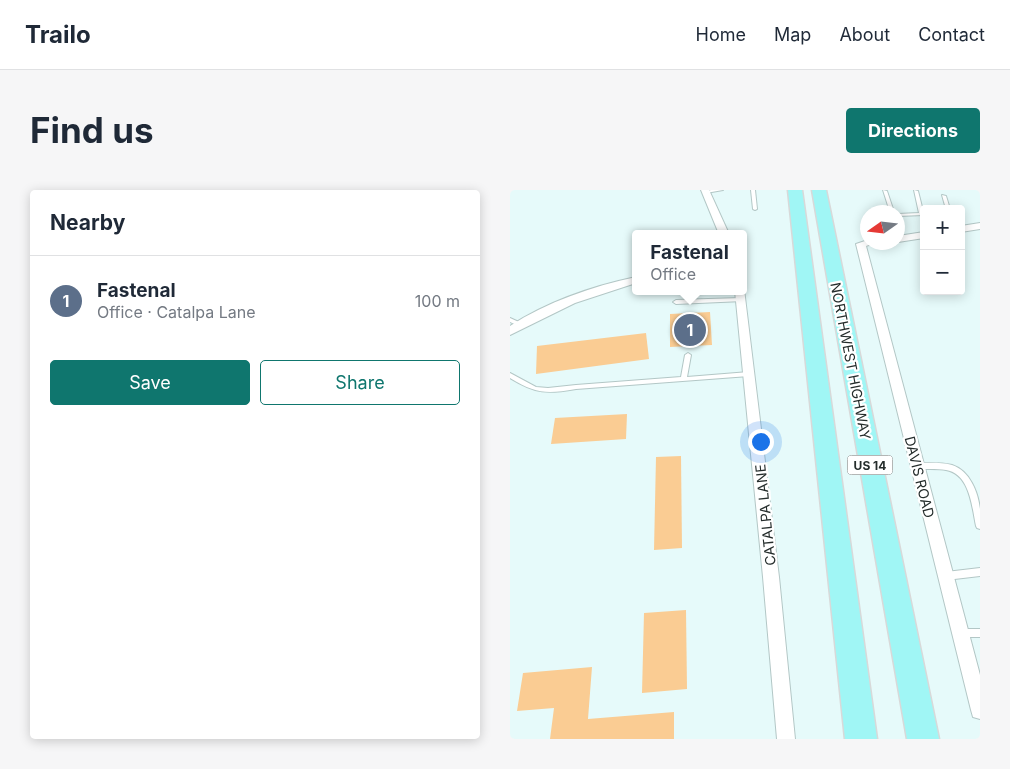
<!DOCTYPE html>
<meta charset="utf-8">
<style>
body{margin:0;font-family:Inter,sans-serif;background:#f6f6f7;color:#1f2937}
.controls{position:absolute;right:15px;top:15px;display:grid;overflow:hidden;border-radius:5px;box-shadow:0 2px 12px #0003}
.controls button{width:45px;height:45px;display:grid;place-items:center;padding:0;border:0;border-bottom:1px solid #e0e1e3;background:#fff;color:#1f2937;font:25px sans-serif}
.compass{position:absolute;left:350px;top:15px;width:45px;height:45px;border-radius:50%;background:#fff;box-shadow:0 2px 12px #0003;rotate:256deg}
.you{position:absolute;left:250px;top:251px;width:18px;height:18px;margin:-12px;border:4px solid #fff;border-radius:50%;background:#1a73e8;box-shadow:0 0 0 8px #1a73e833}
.badge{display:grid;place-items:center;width:32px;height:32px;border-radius:50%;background:#0f766e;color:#fff;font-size:16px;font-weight:700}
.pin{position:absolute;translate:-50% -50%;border:2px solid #fff;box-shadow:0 1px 5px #0006}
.popup{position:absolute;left:122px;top:40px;width:115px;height:65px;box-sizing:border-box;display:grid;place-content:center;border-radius:5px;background:#fff;filter:drop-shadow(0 1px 4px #0005);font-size:16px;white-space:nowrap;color:#747a83}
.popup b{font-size:19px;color:#1f2937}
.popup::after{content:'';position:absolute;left:50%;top:100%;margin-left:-10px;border:10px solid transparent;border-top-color:#fff}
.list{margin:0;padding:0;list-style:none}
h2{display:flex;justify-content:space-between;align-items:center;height:65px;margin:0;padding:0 20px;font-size:21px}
h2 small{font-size:16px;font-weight:400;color:#747a83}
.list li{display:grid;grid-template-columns:32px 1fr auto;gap:15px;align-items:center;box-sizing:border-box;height:90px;padding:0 20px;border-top:1px solid #e0e1e3}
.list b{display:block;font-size:19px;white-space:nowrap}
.list p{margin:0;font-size:16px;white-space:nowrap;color:#747a83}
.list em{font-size:16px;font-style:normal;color:#747a83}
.actions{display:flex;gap:10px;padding:15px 20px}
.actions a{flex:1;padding:11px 0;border:1px solid #0f766e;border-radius:5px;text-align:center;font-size:18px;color:#0f766e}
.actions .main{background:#0f766e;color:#fff}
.map{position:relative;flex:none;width:470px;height:549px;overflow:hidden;border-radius:5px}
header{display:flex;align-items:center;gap:30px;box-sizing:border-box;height:70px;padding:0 25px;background:#fff;border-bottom:1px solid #e0e1e3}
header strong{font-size:24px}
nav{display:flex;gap:28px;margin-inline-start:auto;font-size:18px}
.intro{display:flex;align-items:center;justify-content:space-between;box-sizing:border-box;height:120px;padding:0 30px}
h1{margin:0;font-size:35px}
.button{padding:12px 22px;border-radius:5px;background:#0f766e;color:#fff;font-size:18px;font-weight:700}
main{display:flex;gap:30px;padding:0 30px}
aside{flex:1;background:#fff;border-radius:5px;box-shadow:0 2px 12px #0003}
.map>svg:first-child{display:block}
</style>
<header>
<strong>Trailo</strong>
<nav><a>Home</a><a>Map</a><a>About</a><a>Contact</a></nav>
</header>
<div class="intro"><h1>Find us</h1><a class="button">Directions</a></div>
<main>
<aside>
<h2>Nearby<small></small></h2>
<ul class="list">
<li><span class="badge" style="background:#5c6f8a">1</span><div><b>Fastenal</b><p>Office · Catalpa Lane</p></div><em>100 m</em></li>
</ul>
<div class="actions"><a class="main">Save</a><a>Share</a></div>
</aside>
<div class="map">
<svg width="470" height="549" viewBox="0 0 470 549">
<rect width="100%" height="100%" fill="#e6fafa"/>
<!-- building -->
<g fill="#facc93">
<path d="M 200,122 L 202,155 L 160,157 L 160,124 Z"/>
<path d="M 136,143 L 139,169 L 26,184 L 27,156 Z"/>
<path d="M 117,224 L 116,249 L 41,254 L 45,228 Z"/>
<path d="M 171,266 L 172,358 L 144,360 L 146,267 Z"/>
<path d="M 176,420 L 177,499 L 132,503 L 134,423 Z"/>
<path d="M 82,477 L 78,529 L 164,522 L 164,549 L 40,549 L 44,518 L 7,521 L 13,483 Z"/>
</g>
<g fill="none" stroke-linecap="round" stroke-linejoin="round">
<!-- service casing -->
<g stroke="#b3c7c6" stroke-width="2">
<g id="service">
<path d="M 201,0 L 213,0 L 196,3 L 194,2 Z"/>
<path d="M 241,0 L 245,0 L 247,19 L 245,20 L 243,19 Z"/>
<path d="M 373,0 L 377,1 L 384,22 L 380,22 Z"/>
<path d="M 404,0 L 408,1 L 414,25 L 388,26 L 388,24 L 409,23 Z"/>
<path d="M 432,5 L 436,6 L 440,19 L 436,19 Z"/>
<path d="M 388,39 L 390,40 L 392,49 L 388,48 Z"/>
<path d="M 231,108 L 233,109 L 233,111 L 166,114 L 163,112 L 166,110 Z"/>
<path d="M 0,128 L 11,133 L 12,134 L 9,136 L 0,132 Z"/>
<path d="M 178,163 L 181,165 L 177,187 L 239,182 L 242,184 L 239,186 L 66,199 C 37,204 26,204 0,188 L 0,183 L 26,197 L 38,198 L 66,195 L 171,187 L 175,165 Z"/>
<path d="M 407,273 C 418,273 431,272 442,275 C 460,281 468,302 470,319 C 470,326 470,333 470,339 L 467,338 L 466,336 C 462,317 460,284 436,280 C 426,278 415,280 405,278 L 404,276 L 405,274 Z"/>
<path d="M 470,378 L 470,386 L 436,390 L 433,389 L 432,386 L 433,383 L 436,382 Z"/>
<path d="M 450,439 L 470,439 L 470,447 L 450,447 L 447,446 L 446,443 L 447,440 Z"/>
</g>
</g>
<!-- minor casing -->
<g stroke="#b3c7c6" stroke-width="2">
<g id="minor">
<path d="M 191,0 L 199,0 L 219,44 L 209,44 Z"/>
<path d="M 470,33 L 470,39 L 451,42 L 451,36 Z"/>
<path d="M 414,42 L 414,48 L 388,52 L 388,46 Z"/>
<path d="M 358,50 L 358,52 L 367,52 L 356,56 L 470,485 L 470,529 L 463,527 L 461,520 L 346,54 Z"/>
<path d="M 126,87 L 126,93 L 65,113 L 0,145 L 0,136 C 37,112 83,96 126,87 Z"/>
<path d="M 234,99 L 269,387 L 285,549 L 267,549 L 253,387 L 225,101 L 234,101 Z"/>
</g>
</g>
<!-- primary casing -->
<g stroke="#d8d9d9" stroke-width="3">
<g id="primary">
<path d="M 278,0 L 292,0 L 367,549 L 335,549 Z"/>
<path d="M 302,0 L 316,0 L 429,549 L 397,549 Z"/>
</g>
</g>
<!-- service -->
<use href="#service" fill="#fff" fill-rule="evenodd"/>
<!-- minor -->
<use href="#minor" fill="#fff" fill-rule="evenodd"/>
<!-- primary -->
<use href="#primary" fill="#a0f6f5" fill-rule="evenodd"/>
</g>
<g text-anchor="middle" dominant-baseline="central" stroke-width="4.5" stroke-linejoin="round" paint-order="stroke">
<!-- shield labels -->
<rect fill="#fff" stroke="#666c6b" stroke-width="1" x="337.5" y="265.5" width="45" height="19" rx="4"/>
<g font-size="12" font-weight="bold" fill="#252d2c">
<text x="360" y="275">US 14</text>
</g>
<!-- street labels -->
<g font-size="14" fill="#252d2c" stroke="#fff">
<text transform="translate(341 171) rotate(79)">NORTHWEST HIGHWAY</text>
<text transform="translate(410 287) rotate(76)">DAVIS ROAD</text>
<text transform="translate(255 325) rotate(-96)">CATALPA LANE</text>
</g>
</g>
</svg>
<div class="controls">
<button>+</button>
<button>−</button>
</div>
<svg class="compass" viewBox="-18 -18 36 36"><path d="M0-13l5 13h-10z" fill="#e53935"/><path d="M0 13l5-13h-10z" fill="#747a83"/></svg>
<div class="you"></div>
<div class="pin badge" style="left:180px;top:140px;background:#5c6f8a">1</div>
<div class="popup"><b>Fastenal</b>Office</div>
</div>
</main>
